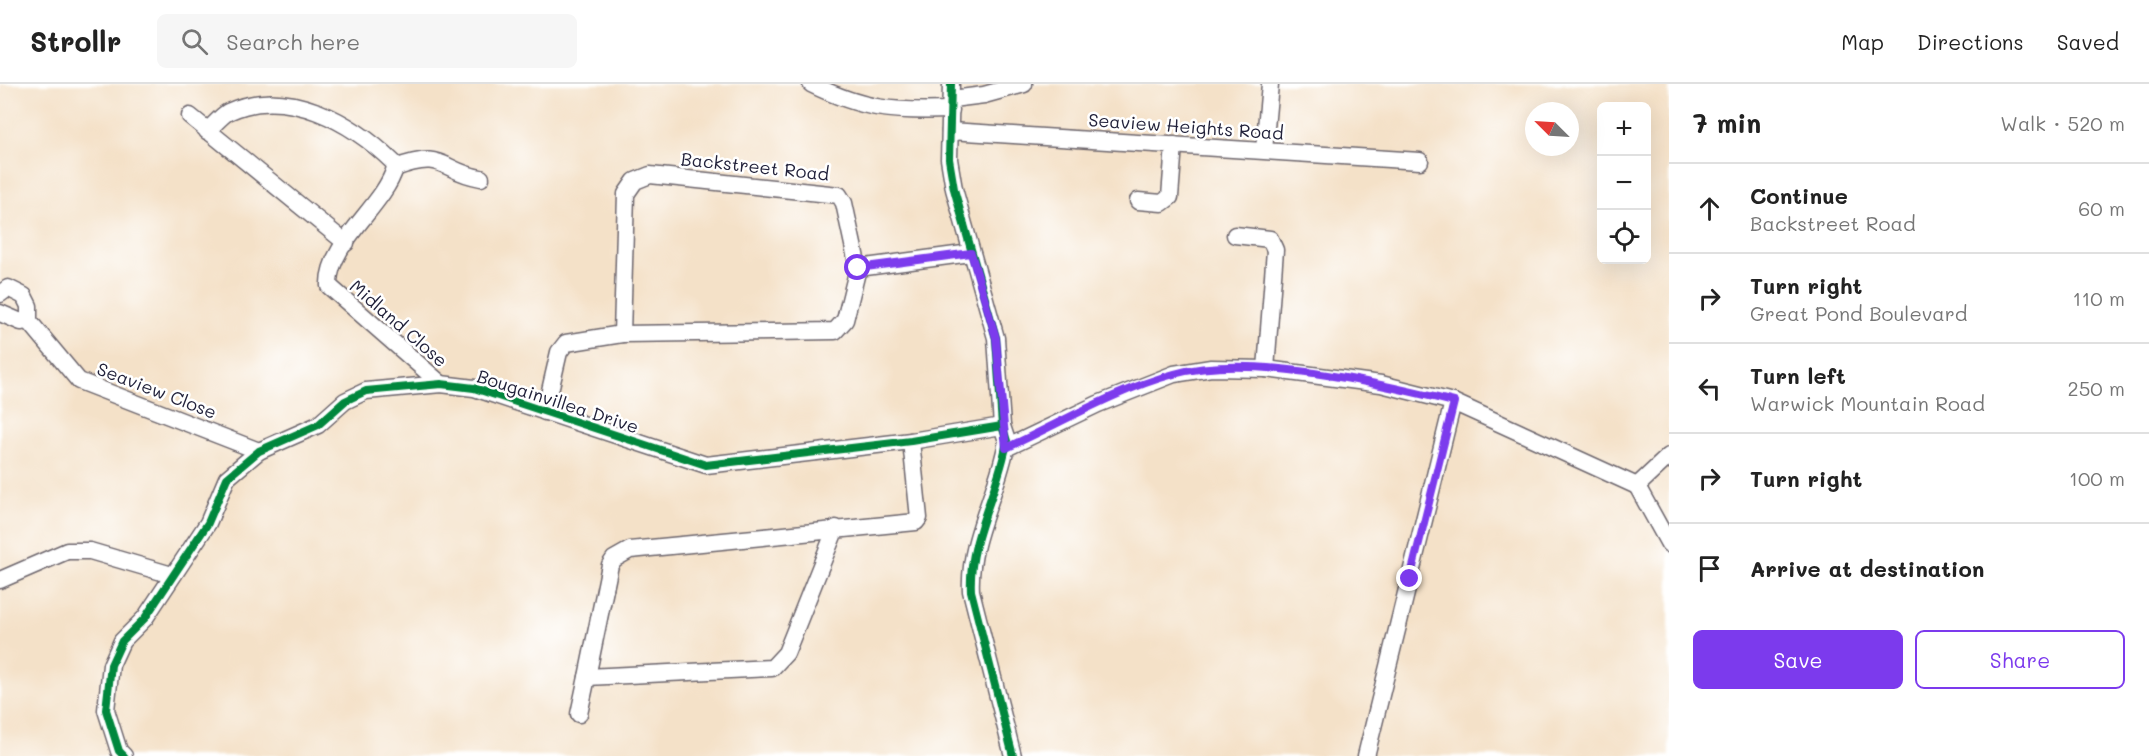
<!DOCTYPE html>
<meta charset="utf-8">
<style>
body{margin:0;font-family:Mali,sans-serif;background:#f6f6f6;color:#222}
.controls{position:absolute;right:18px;top:18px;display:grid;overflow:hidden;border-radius:9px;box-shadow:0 6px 24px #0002}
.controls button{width:54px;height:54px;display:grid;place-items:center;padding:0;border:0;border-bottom:2px solid #e0e0e0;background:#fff;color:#222;font:30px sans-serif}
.compass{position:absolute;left:1525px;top:18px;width:54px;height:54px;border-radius:50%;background:#fff;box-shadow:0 6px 24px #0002;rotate:294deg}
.stop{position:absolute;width:18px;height:18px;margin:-14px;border:4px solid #7c3aed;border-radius:50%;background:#fff}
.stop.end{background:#7c3aed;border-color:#fff;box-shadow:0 2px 6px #0008}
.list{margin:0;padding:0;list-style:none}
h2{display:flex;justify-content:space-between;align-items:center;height:78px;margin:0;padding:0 24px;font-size:26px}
h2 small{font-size:20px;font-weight:400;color:#767676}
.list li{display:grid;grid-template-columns:39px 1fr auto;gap:18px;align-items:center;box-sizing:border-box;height:90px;padding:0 24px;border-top:2px solid #e0e0e0}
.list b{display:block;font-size:22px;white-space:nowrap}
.list p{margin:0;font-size:20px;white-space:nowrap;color:#767676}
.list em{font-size:20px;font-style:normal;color:#767676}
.actions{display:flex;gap:12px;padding:18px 24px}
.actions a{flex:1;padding:14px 0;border:2px solid #7c3aed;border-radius:9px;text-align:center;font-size:21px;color:#7c3aed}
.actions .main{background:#7c3aed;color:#fff}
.icon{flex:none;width:33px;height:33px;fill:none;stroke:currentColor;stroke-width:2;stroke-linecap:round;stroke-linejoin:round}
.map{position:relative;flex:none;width:1669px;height:672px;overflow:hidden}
header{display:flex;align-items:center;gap:36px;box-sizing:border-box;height:84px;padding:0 30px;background:#fff;border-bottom:2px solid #e0e0e0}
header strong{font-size:28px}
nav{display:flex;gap:33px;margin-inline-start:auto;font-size:21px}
.search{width:420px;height:54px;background:#f6f6f6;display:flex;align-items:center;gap:15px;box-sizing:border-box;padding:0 21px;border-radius:9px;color:#767676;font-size:22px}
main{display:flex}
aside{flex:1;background:#fff}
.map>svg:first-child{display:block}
</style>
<header>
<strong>Strollr</strong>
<div class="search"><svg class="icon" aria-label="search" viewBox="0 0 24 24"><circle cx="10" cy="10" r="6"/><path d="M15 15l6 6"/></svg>Search here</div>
<nav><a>Map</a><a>Directions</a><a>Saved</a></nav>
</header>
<main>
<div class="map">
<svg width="1669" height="672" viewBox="0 0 1669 672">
<rect width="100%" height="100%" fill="#fff"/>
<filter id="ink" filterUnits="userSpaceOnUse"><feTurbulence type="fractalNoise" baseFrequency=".0167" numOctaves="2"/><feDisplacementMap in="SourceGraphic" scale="12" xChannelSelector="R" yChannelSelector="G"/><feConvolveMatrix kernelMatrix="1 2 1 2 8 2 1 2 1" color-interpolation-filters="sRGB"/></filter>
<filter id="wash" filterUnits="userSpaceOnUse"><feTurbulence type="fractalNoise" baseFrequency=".008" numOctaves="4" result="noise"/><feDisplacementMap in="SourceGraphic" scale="24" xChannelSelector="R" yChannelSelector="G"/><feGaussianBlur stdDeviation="1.35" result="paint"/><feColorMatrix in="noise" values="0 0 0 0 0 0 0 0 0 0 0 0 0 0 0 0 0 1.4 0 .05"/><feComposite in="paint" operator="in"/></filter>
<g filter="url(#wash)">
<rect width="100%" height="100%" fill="#f4e1c8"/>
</g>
<g filter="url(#ink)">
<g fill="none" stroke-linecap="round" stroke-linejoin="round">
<!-- minor casing -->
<g stroke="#6c656c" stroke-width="19">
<g id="minor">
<path d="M 811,0 C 864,26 893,28 951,26"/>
<path d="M 951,0 L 949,75 L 954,105 L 996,254 L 1002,342 L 1007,357 C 999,407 968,455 971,507 L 1013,672"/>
<path d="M 952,15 L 984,11 L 1024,0"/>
<path d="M 190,32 L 346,159"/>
<path d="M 207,47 C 214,41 221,32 228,28 C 287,0 353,39 394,79 L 395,84"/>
<path d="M 950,47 L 1420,77"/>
<path d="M 1264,66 L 1270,0"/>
<path d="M 395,84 C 384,122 327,160 329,202 L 441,300"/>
<path d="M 395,84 C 446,65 439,87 481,94"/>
<path d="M 1138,117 L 1162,119 L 1170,113 L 1174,61"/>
<path d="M 1235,151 L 1270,155 L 1275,166 L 1266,285"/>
<path d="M 0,210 L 8,204 L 24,212 L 29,222 L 29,237 L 79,297 L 259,367"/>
<path d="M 0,229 L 21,238 L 29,237"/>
<path d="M 622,250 L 626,110 L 635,97 L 650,91 L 839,111 L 844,119 L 858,184 L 971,169"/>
<path d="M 545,328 L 559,268 L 566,259 L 622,250 L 835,247 L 845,236 L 858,184"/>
<path d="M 1006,364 L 1098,320 L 1174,290 L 1211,284 L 1266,285 L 1381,300 L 1453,318 L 1637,402"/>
<path d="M 1637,402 L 1669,460"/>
<path d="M 1637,402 L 1669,372"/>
<path d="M 836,444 L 786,569 L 772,584 L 587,593 L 610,481 L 614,475 L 630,466 L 916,438 L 919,434 L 911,357"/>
<path d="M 0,496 L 67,467 L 90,467 L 172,491"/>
<path d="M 579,630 L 587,593"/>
<path d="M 124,672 L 119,667 L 106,626 L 111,581 L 122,557 L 145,534 L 208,439 L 227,394 L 259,367 L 318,341 L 345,317 L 366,307 L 441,300 L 474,304 L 706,381 L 911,357 L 1002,342"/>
<path d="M 1366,672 L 1453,318"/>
</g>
</g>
<!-- minor -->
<use href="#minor" stroke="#fff" stroke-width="16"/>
<!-- cycleway casing -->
<g stroke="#fff" stroke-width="11">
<g id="cycleway">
<path d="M 951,0 L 949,75 L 954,105 L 996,254 L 1002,342 L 1007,357 C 999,407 968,455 971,507 L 1013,672"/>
<path d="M 124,672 L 119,667 L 106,626 L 111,581 L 122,557 L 145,534 L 208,439 L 227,394 L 259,367 L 318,341 L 345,317 L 366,307 L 441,300 L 474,304 L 706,381 L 911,357 L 1002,342"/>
</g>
</g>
<!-- cycleway -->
<use href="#cycleway" stroke="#00873e" stroke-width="8"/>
</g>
</g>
<g fill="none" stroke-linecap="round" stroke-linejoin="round" filter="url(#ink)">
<!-- route -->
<path stroke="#7c3aed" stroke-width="8" d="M 858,184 L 971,169 L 996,254 L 1006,364 C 1061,339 1115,306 1174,290 C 1250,269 1378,299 1454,318 L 1410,495"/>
</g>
<g text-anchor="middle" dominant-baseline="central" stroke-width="5" stroke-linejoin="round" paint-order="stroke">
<!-- street labels -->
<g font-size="18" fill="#22223b" stroke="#fff">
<text transform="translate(1186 42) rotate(4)">Seaview Heights Road</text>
<text transform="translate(755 82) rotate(6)">Backstreet Road</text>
<text transform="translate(399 239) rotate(41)">Midland Close</text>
<text transform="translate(157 306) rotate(21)">Seaview Close</text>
<text transform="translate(558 317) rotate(18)">Bougainvillea Drive</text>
</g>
</g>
</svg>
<div class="controls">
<button>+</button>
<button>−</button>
<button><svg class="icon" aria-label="locate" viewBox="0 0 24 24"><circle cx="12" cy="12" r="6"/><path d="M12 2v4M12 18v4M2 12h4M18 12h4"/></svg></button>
</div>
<svg class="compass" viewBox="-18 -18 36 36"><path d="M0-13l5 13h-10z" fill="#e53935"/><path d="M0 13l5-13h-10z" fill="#767676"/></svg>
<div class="stop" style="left:858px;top:184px"></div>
<div class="stop end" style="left:1410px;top:495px"></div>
</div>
<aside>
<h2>7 min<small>Walk · 520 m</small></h2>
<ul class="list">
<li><svg class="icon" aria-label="ahead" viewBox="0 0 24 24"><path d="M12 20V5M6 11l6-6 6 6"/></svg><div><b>Continue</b><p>Backstreet Road</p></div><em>60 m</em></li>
<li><svg class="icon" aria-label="right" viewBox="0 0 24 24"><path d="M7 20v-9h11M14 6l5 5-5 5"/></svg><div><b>Turn right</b><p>Great Pond Boulevard</p></div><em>110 m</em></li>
<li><svg class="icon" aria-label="left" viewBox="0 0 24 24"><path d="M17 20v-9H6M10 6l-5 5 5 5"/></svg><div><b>Turn left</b><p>Warwick Mountain Road</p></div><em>250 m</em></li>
<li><svg class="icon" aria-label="right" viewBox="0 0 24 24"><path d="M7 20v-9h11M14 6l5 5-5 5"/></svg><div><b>Turn right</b></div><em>100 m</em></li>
<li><svg class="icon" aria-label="arrive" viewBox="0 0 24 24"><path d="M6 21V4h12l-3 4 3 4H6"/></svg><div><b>Arrive at destination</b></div></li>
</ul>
<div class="actions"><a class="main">Save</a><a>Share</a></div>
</aside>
</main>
